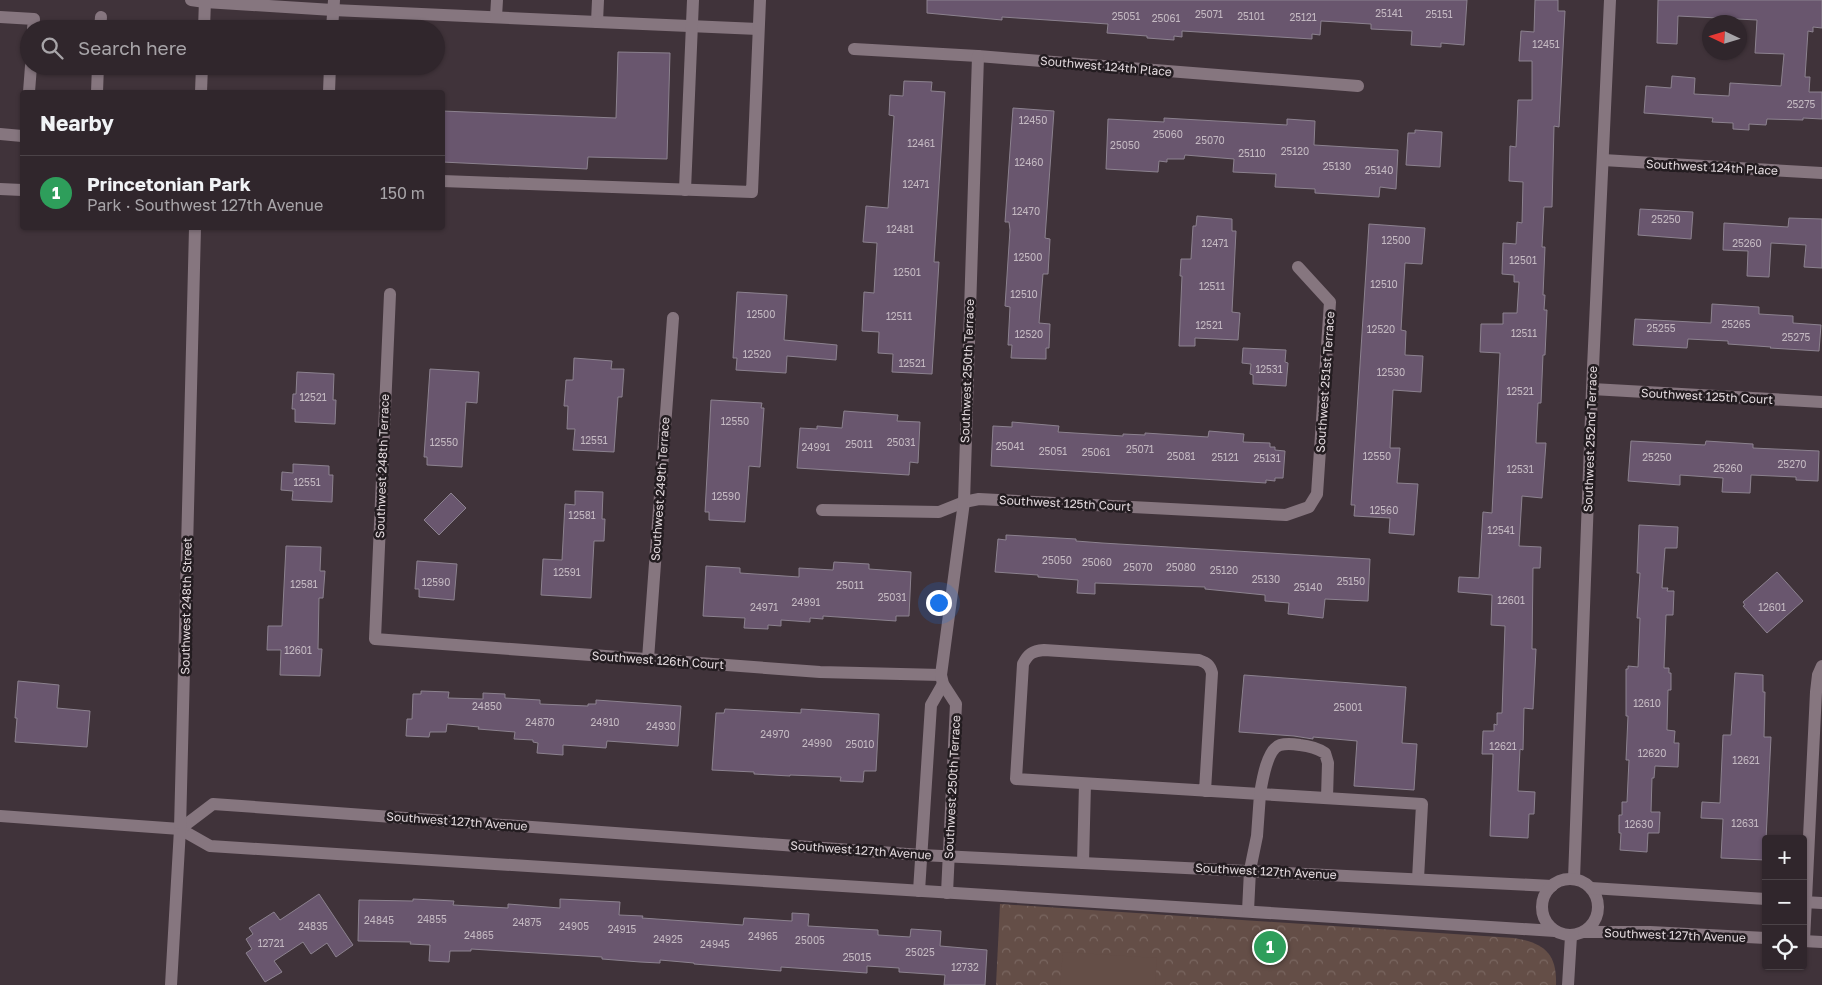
<!DOCTYPE html>
<meta charset="utf-8">
<style>
body{margin:0;font-family:"Golos Text",sans-serif;background:#382e34;color:#f1f3f6}
.controls{position:absolute;right:15px;bottom:15px;display:grid;overflow:hidden;border-radius:5px;box-shadow:0 1px 4px #0004}
.controls button{width:45px;height:45px;display:grid;place-items:center;padding:0;border:0;border-bottom:1px solid #4b4348;background:#30262c;color:#f1f3f6;font:25px sans-serif}
.compass{position:absolute;left:1702px;top:15px;width:45px;height:45px;border-radius:50%;background:#30262c;box-shadow:0 1px 4px #0004;rotate:274deg}
.you{position:absolute;left:938px;top:602px;width:18px;height:18px;margin:-12px;border:4px solid #fff;border-radius:50%;background:#1a73e8;box-shadow:0 0 0 8px #1a73e833}
.badge{display:grid;place-items:center;width:32px;height:32px;border-radius:50%;background:#8bbbb9;color:#fff;font-size:16px;font-weight:700}
.pin{position:absolute;translate:-50% -50%;border:2px solid #fff;box-shadow:0 1px 5px #0006}
.list{margin:0;padding:0;list-style:none}
h2{display:flex;justify-content:space-between;align-items:center;height:65px;margin:0;padding:0 20px;font-size:21px}
h2 small{font-size:16px;font-weight:400;color:#a8a5a9}
.list li{display:grid;grid-template-columns:32px 1fr auto;gap:15px;align-items:center;box-sizing:border-box;height:75px;padding:0 20px;border-top:1px solid #4b4348}
.list b{display:block;font-size:19px;white-space:nowrap}
.list p{margin:0;font-size:16px;white-space:nowrap;color:#a8a5a9}
.list em{font-size:16px;font-style:normal;color:#a8a5a9}
.icon{flex:none;width:28px;height:28px;fill:none;stroke:currentColor;stroke-width:2;stroke-linecap:round;stroke-linejoin:round}
.map{position:relative;flex:none;width:1822px;height:985px;overflow:hidden}
.search{position:absolute;background:#30262c;box-shadow:0 1px 4px #0004;left:20px;top:20px;width:425px;height:55px;display:flex;align-items:center;gap:12px;box-sizing:border-box;padding:0 18px;border-radius:28px;color:#a8a5a9;font-size:19px}
.panel{position:absolute;background:#30262c;box-shadow:0 1px 4px #0004;left:20px;top:90px;width:425px;height:140px;border-radius:5px}
.map>svg:first-child{display:block}
</style>
<div class="map">
<svg width="1822" height="985" viewBox="0 0 1822 985">
<defs>
<pattern id="park-crowns" width="20" height="18" patternUnits="userSpaceOnUse" patternTransform="scale(1.25)"><rect width="20" height="18" fill="#644e47"/><path d="M2 6a3 3 0 1 1 6 0M12 15a3 3 0 1 1 6 0" fill="none" stroke="#7a6761"/></pattern>
</defs>
<rect width="100%" height="100%" fill="#40333a"/>
<!-- park -->
<path fill="url(#park-crowns)" d="M 1000,904 L 1514,938 C 1544,943 1557,953 1556,985 L 996,985 Z"/>
<!-- pitch -->
<path fill="#644e47" d="M 1063,952 L 1157,958 L 1155,985 L 1060,985 Z"/>
<!-- building -->
<g fill="#69566e" stroke="#8c828f">
<path d="M 927,0 L 1467,0 L 1464,45 L 1441,43 L 1441,47 L 1411,45 L 1412,31 L 1371,29 L 1371,24 L 1321,21 L 1320,35 L 1312,34 L 1312,39 L 1182,31 L 1182,37 L 1174,36 L 1174,40 L 1147,38 L 1147,36 L 1107,33 L 1108,24 L 1002,17 L 1002,20 L 927,13 Z"/>
<path d="M 1535,0 L 1558,0 L 1558,11 L 1565,11 L 1559,127 L 1554,126 L 1552,207 L 1544,207 L 1542,247 L 1545,247 L 1543,295 L 1545,295 L 1544,310 L 1547,310 L 1545,355 L 1543,355 L 1541,403 L 1538,403 L 1536,443 L 1546,443 L 1542,498 L 1522,496 L 1519,546 L 1541,547 L 1540,568 L 1533,568 L 1532,649 L 1536,649 L 1533,709 L 1524,708 L 1523,750 L 1520,749 L 1518,791 L 1535,792 L 1534,814 L 1529,814 L 1528,838 L 1490,836 L 1493,754 L 1482,754 L 1483,731 L 1494,731 L 1494,724 L 1497,725 L 1497,713 L 1502,713 L 1505,626 L 1491,625 L 1492,595 L 1458,592 L 1459,577 L 1479,578 L 1483,512 L 1492,513 L 1500,353 L 1480,352 L 1481,324 L 1503,324 L 1503,313 L 1517,313 L 1519,282 L 1514,282 L 1514,275 L 1502,274 L 1503,243 L 1516,244 L 1517,222 L 1522,223 L 1523,182 L 1509,181 L 1510,146 L 1516,147 L 1518,100 L 1532,100 L 1532,61 L 1519,61 L 1521,31 L 1534,32 Z"/>
<path d="M 1658,0 L 1822,0 L 1822,28 L 1813,27 L 1813,32 L 1808,31 L 1805,77 L 1810,77 L 1809,92 L 1822,92 L 1822,119 L 1803,118 L 1803,120 L 1767,119 L 1766,125 L 1749,124 L 1749,130 L 1733,129 L 1733,123 L 1712,122 L 1713,118 L 1644,113 L 1646,86 L 1671,88 L 1672,76 L 1695,78 L 1694,94 L 1729,96 L 1730,83 L 1781,86 L 1784,54 L 1755,53 L 1757,20 L 1678,16 L 1677,44 L 1657,43 Z"/>
<path d="M 618,52 L 670,53 L 667,159 L 588,157 L 587,169 L 442,162 L 442,111 L 616,118 Z"/>
<path d="M 904,81 L 932,82 L 931,91 L 945,92 L 934,262 L 939,262 L 932,374 L 892,372 L 893,354 L 878,353 L 879,332 L 862,331 L 864,292 L 874,293 L 877,243 L 863,242 L 866,206 L 888,208 L 894,116 L 889,115 L 890,95 L 903,96 Z"/>
<path d="M 1013,108 L 1054,111 L 1045,238 L 1050,239 L 1048,274 L 1043,274 L 1039,323 L 1050,324 L 1049,348 L 1046,348 L 1046,359 L 1011,358 L 1012,345 L 1008,345 L 1010,307 L 1005,306 L 1010,230 L 1009,222 L 1005,222 Z"/>
<path d="M 1164,118 L 1287,125 L 1287,119 L 1315,121 L 1314,145 L 1398,150 L 1396,189 L 1380,187 L 1379,197 L 1315,193 L 1315,189 L 1275,187 L 1276,174 L 1233,172 L 1234,159 L 1185,155 L 1184,159 L 1167,159 L 1167,162 L 1159,161 L 1158,172 L 1106,169 L 1108,119 L 1164,122 Z"/>
<path d="M 1415,130 L 1442,132 L 1440,167 L 1406,165 L 1408,133 L 1415,133 Z"/>
<path d="M 1640,209 L 1693,212 L 1691,239 L 1638,235 Z"/>
<path d="M 1197,216 L 1232,219 L 1232,231 L 1236,231 L 1232,312 L 1240,313 L 1238,340 L 1195,338 L 1195,346 L 1179,346 L 1182,276 L 1180,276 L 1181,259 L 1191,259 L 1193,226 L 1196,226 Z"/>
<path d="M 1789,218 L 1822,219 L 1822,268 L 1804,267 L 1806,245 L 1771,243 L 1769,277 L 1747,276 L 1748,251 L 1723,250 L 1724,223 L 1788,227 Z"/>
<path d="M 1369,224 L 1425,228 L 1422,264 L 1405,263 L 1401,330 L 1406,331 L 1405,355 L 1423,356 L 1421,392 L 1393,390 L 1390,448 L 1400,448 L 1397,483 L 1418,484 L 1414,535 L 1389,533 L 1390,518 L 1354,516 L 1355,505 L 1351,505 Z"/>
<path d="M 737,292 L 787,295 L 784,340 L 837,345 L 836,360 L 787,356 L 786,373 L 736,370 L 737,358 L 733,358 Z"/>
<path d="M 1712,304 L 1759,307 L 1759,314 L 1793,316 L 1793,323 L 1821,325 L 1819,351 L 1770,348 L 1771,347 L 1728,344 L 1728,341 L 1688,339 L 1687,348 L 1633,345 L 1635,319 L 1711,323 Z"/>
<path d="M 1243,348 L 1286,350 L 1285,362 L 1288,363 L 1286,386 L 1253,384 L 1253,375 L 1250,374 L 1251,364 L 1242,363 Z"/>
<path d="M 574,358 L 612,361 L 611,369 L 624,369 L 622,397 L 618,397 L 614,452 L 573,450 L 575,429 L 567,429 L 568,406 L 564,406 L 566,380 L 573,380 Z"/>
<path d="M 430,369 L 479,372 L 477,403 L 466,402 L 462,467 L 427,465 L 427,457 L 424,457 Z"/>
<path d="M 297,372 L 334,374 L 333,400 L 336,400 L 335,424 L 295,422 L 295,409 L 292,409 L 293,394 L 296,394 Z"/>
<path d="M 711,400 L 762,403 L 761,408 L 764,408 L 760,467 L 749,466 L 745,522 L 709,520 L 709,512 L 705,512 Z"/>
<path d="M 844,411 L 898,415 L 897,421 L 920,422 L 918,463 L 910,462 L 909,475 L 797,468 L 800,428 L 817,429 L 817,426 L 842,428 Z"/>
<path d="M 1012,422 L 1059,426 L 1058,432 L 1123,436 L 1123,434 L 1145,435 L 1145,433 L 1208,437 L 1209,431 L 1244,434 L 1243,442 L 1270,443 L 1270,447 L 1275,447 L 1275,450 L 1285,451 L 1283,478 L 1275,478 L 1275,481 L 1266,480 L 1266,483 L 991,466 L 993,426 L 1012,427 Z"/>
<path d="M 1631,441 L 1705,445 L 1706,441 L 1753,444 L 1753,448 L 1819,451 L 1818,481 L 1796,480 L 1796,477 L 1751,475 L 1750,493 L 1722,492 L 1723,478 L 1680,475 L 1680,485 L 1628,481 Z"/>
<path d="M 293,464 L 329,466 L 329,475 L 333,475 L 332,502 L 292,500 L 293,491 L 281,490 L 282,472 L 293,473 Z"/>
<path d="M 575,491 L 603,492 L 602,519 L 605,519 L 604,541 L 594,541 L 591,598 L 541,595 L 543,559 L 562,560 L 565,504 L 575,505 Z"/>
<path d="M 451,493 L 466,508 L 439,535 L 424,520 Z"/>
<path d="M 1639,525 L 1678,527 L 1677,548 L 1665,548 L 1662,588 L 1668,588 L 1667,591 L 1674,591 L 1673,615 L 1666,615 L 1664,668 L 1669,668 L 1669,673 L 1671,673 L 1671,690 L 1668,690 L 1667,730 L 1675,731 L 1674,743 L 1679,743 L 1678,767 L 1655,766 L 1654,778 L 1652,778 L 1651,812 L 1660,812 L 1659,833 L 1648,833 L 1647,852 L 1620,850 L 1621,833 L 1619,833 L 1619,815 L 1622,815 L 1622,802 L 1627,802 L 1629,760 L 1626,760 L 1628,716 L 1626,716 L 1626,669 L 1628,669 L 1628,666 L 1638,667 L 1640,618 L 1637,618 L 1640,573 L 1637,573 Z"/>
<path d="M 1006,535 L 1076,539 L 1076,541 L 1102,543 L 1370,559 L 1368,601 L 1325,599 L 1323,618 L 1288,614 L 1289,603 L 1265,601 L 1265,595 L 1205,589 L 1205,587 L 1095,583 L 1095,594 L 1077,593 L 1078,580 L 1038,577 L 1038,575 L 995,572 L 998,539 L 1006,540 Z"/>
<path d="M 286,546 L 321,547 L 320,571 L 325,571 L 323,598 L 319,598 L 318,649 L 322,649 L 320,676 L 280,675 L 281,650 L 267,650 L 268,626 L 282,626 Z"/>
<path d="M 417,561 L 457,564 L 454,600 L 419,597 L 419,589 L 415,589 Z"/>
<path d="M 834,562 L 869,564 L 869,569 L 911,572 L 909,616 L 896,616 L 896,621 L 823,616 L 823,619 L 810,618 L 810,622 L 781,620 L 781,626 L 768,625 L 768,629 L 744,628 L 745,618 L 703,616 L 706,566 L 740,568 L 740,573 L 799,577 L 799,568 L 833,570 Z"/>
<path d="M 1777,572 L 1803,601 L 1767,633 L 1743,606 L 1745,605 L 1743,602 Z"/>
<path d="M 1735,673 L 1763,675 L 1763,692 L 1765,692 L 1764,737 L 1771,737 L 1765,860 L 1721,858 L 1723,819 L 1701,818 L 1702,802 L 1720,803 L 1723,735 L 1731,735 Z"/>
<path d="M 1244,675 L 1406,687 L 1402,743 L 1417,744 L 1414,790 L 1354,786 L 1357,741 L 1313,737 L 1313,739 L 1294,736 L 1239,732 Z"/>
<path d="M 18,681 L 59,685 L 57,708 L 90,711 L 87,747 L 15,742 L 17,718 L 15,718 Z"/>
<path d="M 421,691 L 449,692 L 448,698 L 483,699 L 483,693 L 505,694 L 505,698 L 540,700 L 540,704 L 588,706 L 588,704 L 596,704 L 596,700 L 681,706 L 678,746 L 607,741 L 606,748 L 563,745 L 563,755 L 537,753 L 538,743 L 533,742 L 533,740 L 514,739 L 515,732 L 478,729 L 479,727 L 447,724 L 446,732 L 430,732 L 429,737 L 406,736 L 407,719 L 412,719 L 413,694 L 421,694 Z"/>
<path d="M 725,709 L 801,713 L 801,709 L 879,714 L 876,771 L 864,771 L 863,782 L 840,781 L 841,777 L 790,775 L 790,776 L 754,774 L 754,772 L 712,770 L 716,713 L 724,713 Z"/>
<path d="M 319,894 L 353,945 L 336,957 L 327,943 L 311,954 L 303,942 L 274,961 L 282,972 L 265,982 L 246,953 L 252,949 L 246,939 L 253,934 L 249,928 L 274,912 L 280,920 Z"/>
<path d="M 413,899 L 454,901 L 453,905 L 508,908 L 508,904 L 560,908 L 560,899 L 620,902 L 619,915 L 643,916 L 642,918 L 743,925 L 744,918 L 792,921 L 792,913 L 809,914 L 808,926 L 878,930 L 878,935 L 910,937 L 911,929 L 941,931 L 940,946 L 987,950 L 985,985 L 944,985 L 945,975 L 899,972 L 899,968 L 867,966 L 867,973 L 781,967 L 781,971 L 694,964 L 694,963 L 660,960 L 660,963 L 640,962 L 602,959 L 602,957 L 471,949 L 471,951 L 450,951 L 449,962 L 429,961 L 430,945 L 410,944 L 411,942 L 358,941 L 359,900 L 413,901 Z"/>
</g>
<g fill="none" stroke-linecap="round" stroke-linejoin="round">
<!-- service -->
<g stroke="#86767f" stroke-width="12">
<path d="M 191,0 L 205,2 L 333,10 L 597,22 L 598,0"/>
<path d="M 0,17 L 34,19 L 33,29"/>
<path d="M 496,17 L 497,0"/>
<path d="M 597,22 L 758,29"/>
<path d="M 100,29 L 101,17"/>
<path d="M 332,29 L 334,0"/>
<path d="M 29,92 L 31,66"/>
<path d="M 97,92 L 98,66"/>
<path d="M 329,92 L 330,66"/>
<path d="M 0,134 L 22,136"/>
<path d="M 442,181 L 752,192 L 760,0"/>
<path d="M 0,189 L 22,190"/>
<path d="M 685,190 L 693,0"/>
<path d="M 1205,791 L 1212,673 C 1210,665 1207,663 1199,660 L 1044,650 C 1032,651 1028,654 1023,664 L 1016,779 C 1098,784 1179,789 1260,794 L 1257,836 L 1250,870"/>
<path d="M 1327,798 L 1328,763 L 1325,753 C 1317,748 1310,746 1300,745 C 1294,744 1287,743 1280,745 C 1267,749 1262,782 1260,794 L 1422,804 L 1418,879"/>
<path d="M 1083,863 L 1085,784"/>
</g>
<!-- minor -->
<g stroke="#86767f" stroke-width="12">
<path d="M 854,49 L 978,56 L 1358,86"/>
<path d="M 1603,160 L 1822,173"/>
<path d="M 390,294 L 375,639 L 820,672 L 941,675"/>
<path d="M 1592,389 L 1822,402"/>
<path d="M 822,510 L 939,512 L 964,502 L 979,499 L 1286,515 L 1309,507 L 1317,494 L 1330,302 L 1298,267"/>
<path d="M 648,659 L 673,318"/>
<path d="M 1574,879 L 1592,389 L 1610,0"/>
<path d="M 919,891 L 931,705 L 943,684"/>
<path d="M 947,893 L 956,704 L 943,684 L 941,675 L 964,502 L 978,56"/>
<path d="M 1804,941 L 1816,692 L 1818,675 L 1822,666"/>
<path d="M 1568,985 L 1571,936"/>
</g>
<!-- tertiary -->
<g stroke="#86767f" stroke-width="12">
<path d="M 204,29 L 205,0"/>
<path d="M 201,92 L 202,66"/>
<path d="M 0,816 L 180,829 L 210,846 L 1555,931"/>
<path d="M 180,829 L 213,804 L 921,855 L 1552,886"/>
<circle cx="1570" cy="907" r="28"/>
<path d="M 1591,888 L 1766,899"/>
<path d="M 1803,902 L 1822,903"/>
<path d="M 1248,911 L 1250,870"/>
<path d="M 1584,932 L 1650,932 L 1766,938"/>
<path d="M 1803,941 L 1822,942"/>
<path d="M 171,985 L 180,829 L 195,228"/>
</g>
</g>
<g text-anchor="middle" dominant-baseline="central" stroke-width="5" stroke-linejoin="round" paint-order="stroke">
<!-- number labels -->
<g font-size="10" fill="#c4b9c2">
<text x="1389" y="13">25141</text>
<text x="1209" y="14">25071</text>
<text x="1439" y="14">25151</text>
<text x="1126" y="16">25051</text>
<text x="1251" y="16">25101</text>
<text x="1303" y="17">25121</text>
<text x="1166" y="18">25061</text>
<text x="1546" y="44">12451</text>
<text x="1801" y="104">25275</text>
<text x="1033" y="120">12450</text>
<text x="1168" y="134">25060</text>
<text x="1210" y="140">25070</text>
<text x="921" y="143">12461</text>
<text x="1125" y="145">25050</text>
<text x="1295" y="151">25120</text>
<text x="1252" y="153">25110</text>
<text x="1029" y="162">12460</text>
<text x="1337" y="166">25130</text>
<text x="1379" y="170">25140</text>
<text x="916" y="184">12471</text>
<text x="1026" y="211">12470</text>
<text x="1666" y="219">25250</text>
<text x="900" y="229">12481</text>
<text x="1396" y="240">12500</text>
<text x="1215" y="243">12471</text>
<text x="1747" y="243">25260</text>
<text x="1028" y="257">12500</text>
<text x="1523" y="260">12501</text>
<text x="907" y="272">12501</text>
<text x="1384" y="284">12510</text>
<text x="1212" y="286">12511</text>
<text x="1024" y="294">12510</text>
<text x="761" y="314">12500</text>
<text x="899" y="316">12511</text>
<text x="1736" y="324">25265</text>
<text x="1209" y="325">12521</text>
<text x="1661" y="328">25255</text>
<text x="1381" y="329">12520</text>
<text x="1524" y="333">12511</text>
<text x="1029" y="334">12520</text>
<text x="1796" y="337">25275</text>
<text x="757" y="354">12520</text>
<text x="912" y="363">12521</text>
<text x="1269" y="369">12531</text>
<text x="1391" y="372">12530</text>
<text x="1520" y="391">12521</text>
<text x="313" y="397">12521</text>
<text x="735" y="421">12550</text>
<text x="594" y="440">12551</text>
<text x="444" y="442">12550</text>
<text x="901" y="442">25031</text>
<text x="859" y="444">25011</text>
<text x="1010" y="446">25041</text>
<text x="816" y="447">24991</text>
<text x="1140" y="449">25071</text>
<text x="1053" y="451">25051</text>
<text x="1096" y="452">25061</text>
<text x="1181" y="456">25081</text>
<text x="1377" y="456">12550</text>
<text x="1225" y="457">25121</text>
<text x="1657" y="457">25250</text>
<text x="1267" y="458">25131</text>
<text x="1792" y="464">25270</text>
<text x="1728" y="468">25260</text>
<text x="1520" y="469">12531</text>
<text x="307" y="482">12551</text>
<text x="726" y="496">12590</text>
<text x="1384" y="510">12560</text>
<text x="582" y="515">12581</text>
<text x="1501" y="530">12541</text>
<text x="1057" y="560">25050</text>
<text x="1097" y="562">25060</text>
<text x="1138" y="567">25070</text>
<text x="1181" y="567">25080</text>
<text x="1224" y="570">25120</text>
<text x="567" y="572">12591</text>
<text x="1266" y="579">25130</text>
<text x="1351" y="581">25150</text>
<text x="436" y="582">12590</text>
<text x="304" y="584">12581</text>
<text x="850" y="585">25011</text>
<text x="1308" y="587">25140</text>
<text x="892" y="597">25031</text>
<text x="1511" y="600">12601</text>
<text x="806" y="602">24991</text>
<text x="764" y="607">24971</text>
<text x="1772" y="607">12601</text>
<text x="298" y="650">12601</text>
<text x="1647" y="703">12610</text>
<text x="487" y="706">24850</text>
<text x="1348" y="707">25001</text>
<text x="540" y="722">24870</text>
<text x="605" y="722">24910</text>
<text x="661" y="726">24930</text>
<text x="775" y="734">24970</text>
<text x="817" y="743">24990</text>
<text x="860" y="744">25010</text>
<text x="1503" y="746">12621</text>
<text x="1652" y="753">12620</text>
<text x="1746" y="760">12621</text>
<text x="1745" y="823">12631</text>
<text x="1639" y="824">12630</text>
<text x="432" y="919">24855</text>
<text x="379" y="920">24845</text>
<text x="527" y="922">24875</text>
<text x="313" y="926">24835</text>
<text x="574" y="926">24905</text>
<text x="622" y="929">24915</text>
<text x="479" y="935">24865</text>
<text x="763" y="936">24965</text>
<text x="668" y="939">24925</text>
<text x="810" y="940">25005</text>
<text x="271" y="943">12721</text>
<text x="715" y="944">24945</text>
<text x="920" y="952">25025</text>
<text x="857" y="957">25015</text>
<text x="965" y="967">12732</text>
</g>
<!-- street labels -->
<g font-size="12" fill="#e3dade" stroke="#231c20">
<text transform="translate(1106 66) rotate(5)">Southwest 124th Place</text>
<text transform="translate(1712 167) rotate(3)">Southwest 124th Place</text>
<text transform="translate(967 371) rotate(-88)">Southwest 250th Terrace</text>
<text transform="translate(1325 382) rotate(-86)">Southwest 251st Terrace</text>
<text transform="translate(1707 396) rotate(3)">Southwest 125th Court</text>
<text transform="translate(1590 439) rotate(-88)">Southwest 252nd Terrace</text>
<text transform="translate(382 466) rotate(-88)">Southwest 248th Terrace</text>
<text transform="translate(660 489) rotate(-86)">Southwest 249th Terrace</text>
<text transform="translate(1065 503) rotate(3)">Southwest 125th Court</text>
<text transform="translate(186 606) rotate(-89)">Southwest 248th Street</text>
<text transform="translate(658 660) rotate(4)">Southwest 126th Court</text>
<text transform="translate(952 787) rotate(-87)">Southwest 250th Terrace</text>
<text transform="translate(457 821) rotate(4)">Southwest 127th Avenue</text>
<text transform="translate(861 850) rotate(4)">Southwest 127th Avenue</text>
<text transform="translate(1266 871) rotate(3)">Southwest 127th Avenue</text>
<text transform="translate(1675 935) rotate(2)">Southwest 127th Avenue</text>
</g>
</g>
</svg>
<div class="controls">
<button>+</button>
<button>−</button>
<button><svg class="icon" aria-label="locate" viewBox="0 0 24 24"><circle cx="12" cy="12" r="6"/><path d="M12 2v4M12 18v4M2 12h4M18 12h4"/></svg></button>
</div>
<svg class="compass" viewBox="-18 -18 36 36"><path d="M0-13l5 13h-10z" fill="#e53935"/><path d="M0 13l5-13h-10z" fill="#a8a5a9"/></svg>
<div class="you"></div>
<div class="pin badge" style="left:1270px;top:947px;background:#2e9e5b">1</div>
<div class="search"><svg class="icon" aria-label="search" viewBox="0 0 24 24"><circle cx="10" cy="10" r="6"/><path d="M15 15l6 6"/></svg>Search here</div>
<section class="panel">
<h2>Nearby<small></small></h2>
<ul class="list">
<li><span class="badge" style="background:#2e9e5b">1</span><div><b>Princetonian Park</b><p>Park · Southwest 127th Avenue</p></div><em>150 m</em></li>
</ul>
</section>
</div>
